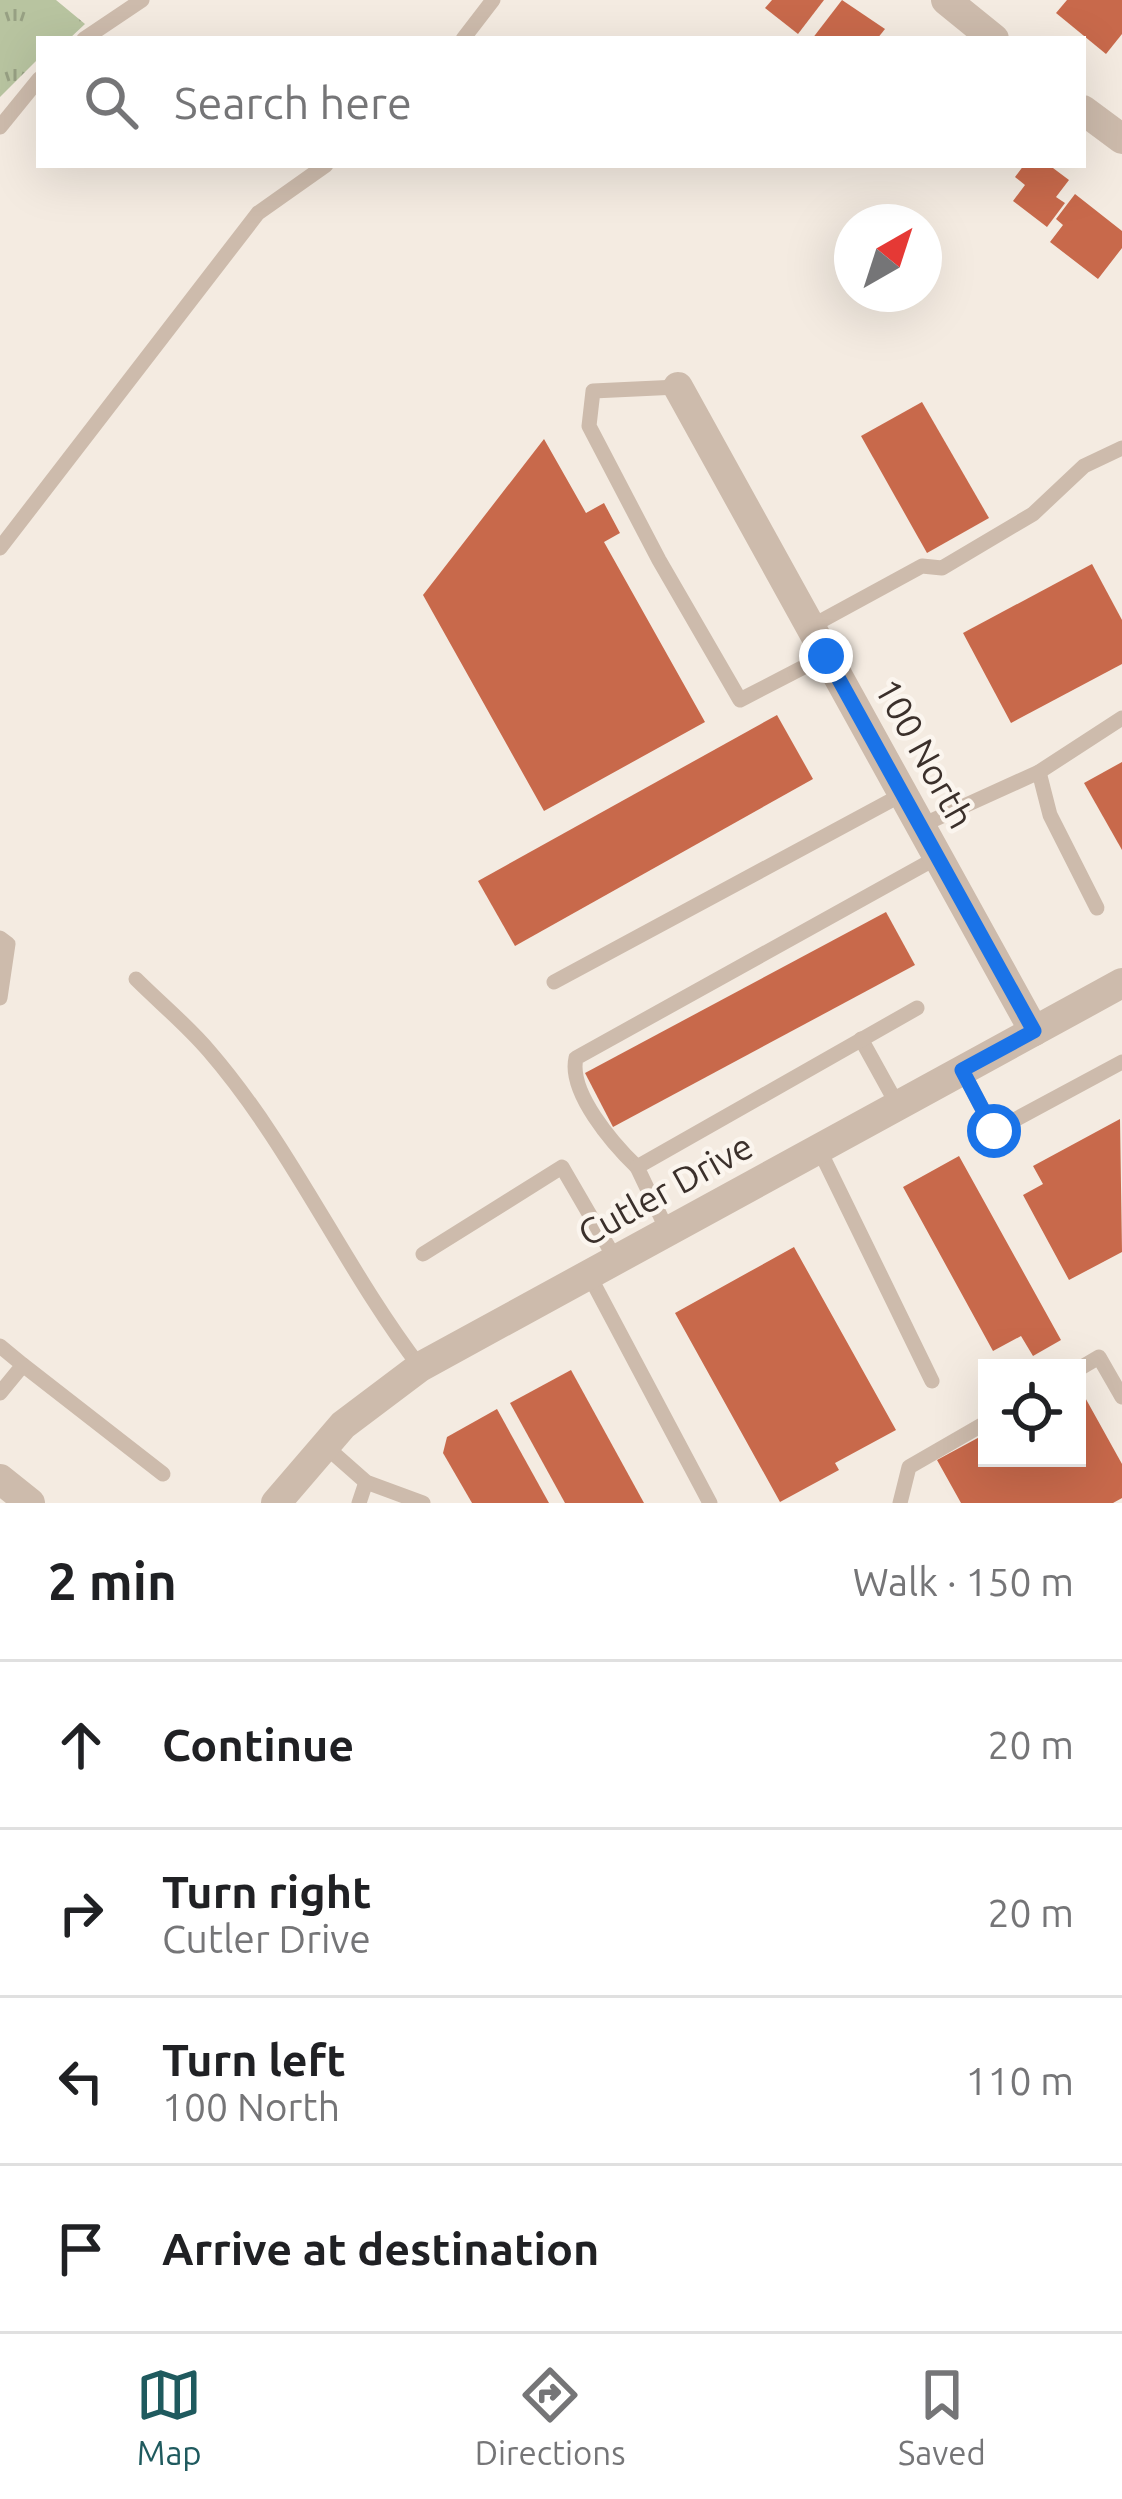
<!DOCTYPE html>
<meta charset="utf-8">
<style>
body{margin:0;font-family:Ubuntu,sans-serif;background:#f6f6f6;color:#202124}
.controls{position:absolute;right:36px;bottom:36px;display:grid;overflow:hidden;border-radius:0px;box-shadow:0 12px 48px #0002}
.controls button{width:108px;height:108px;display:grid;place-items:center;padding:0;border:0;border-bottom:3px solid #e0e0e0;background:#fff;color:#202124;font:60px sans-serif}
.compass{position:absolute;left:834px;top:204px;width:108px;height:108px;border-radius:50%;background:#fff;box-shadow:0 12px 48px #0002;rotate:39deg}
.stop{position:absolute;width:36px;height:36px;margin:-27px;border:9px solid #1a73e8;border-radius:50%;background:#fff}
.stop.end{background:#1a73e8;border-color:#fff;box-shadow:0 3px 12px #0008}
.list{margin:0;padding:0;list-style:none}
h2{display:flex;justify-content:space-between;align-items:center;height:156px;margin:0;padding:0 48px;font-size:51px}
h2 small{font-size:39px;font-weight:400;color:#757577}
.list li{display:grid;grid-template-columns:78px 1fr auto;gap:36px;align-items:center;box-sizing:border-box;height:168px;padding:0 48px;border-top:3px solid #e0e0e0}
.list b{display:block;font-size:45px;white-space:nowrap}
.list p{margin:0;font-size:39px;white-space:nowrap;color:#757577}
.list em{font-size:39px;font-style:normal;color:#757577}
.icon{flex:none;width:66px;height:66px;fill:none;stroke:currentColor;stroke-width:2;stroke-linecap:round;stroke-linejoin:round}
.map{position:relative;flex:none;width:1122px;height:1503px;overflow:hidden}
.search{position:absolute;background:#fff;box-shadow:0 12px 48px #0002;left:36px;right:36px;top:36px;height:132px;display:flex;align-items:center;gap:30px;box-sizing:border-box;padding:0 42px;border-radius:0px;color:#757577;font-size:45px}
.sheet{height:828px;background:#fff}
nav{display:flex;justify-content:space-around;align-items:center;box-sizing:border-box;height:168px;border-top:3px solid #e0e0e0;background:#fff;font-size:33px;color:#757577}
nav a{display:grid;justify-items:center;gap:6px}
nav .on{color:#1f5a5e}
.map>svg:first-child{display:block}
</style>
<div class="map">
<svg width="1122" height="1503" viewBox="0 0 1122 1503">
<defs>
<pattern id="grass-tufts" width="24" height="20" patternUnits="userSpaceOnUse" patternTransform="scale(3)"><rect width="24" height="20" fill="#b8c4a0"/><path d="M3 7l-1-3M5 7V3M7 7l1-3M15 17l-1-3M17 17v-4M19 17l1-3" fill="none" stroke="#97a083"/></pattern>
</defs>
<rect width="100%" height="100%" fill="#f4ebe1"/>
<!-- grass -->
<path fill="url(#grass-tufts)" d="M 0,0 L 56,0 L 85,24 L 69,39 L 39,39 L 39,58 L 0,97 Z"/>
<!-- building -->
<g fill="#c8694b">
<path d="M 772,0 L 824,0 L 798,34 L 765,8 Z"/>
<path d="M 842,0 L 885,29 L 877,39 L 812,39 Z"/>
<path d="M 1067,0 L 1122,0 L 1122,34 L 1106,54 L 1056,13 Z"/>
<path d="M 1024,165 L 1049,165 L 1069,180 L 1056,197 L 1065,203 L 1047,227 L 1013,201 L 1025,185 L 1015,177 Z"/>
<path d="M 1075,194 L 1122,231 L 1122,248 L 1098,279 L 1050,242 L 1063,225 L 1056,219 Z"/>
<path d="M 922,402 L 989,518 L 927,553 L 861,436 Z"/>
<path d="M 544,439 L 586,513 L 604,503 L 620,533 L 604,542 L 705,722 L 544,811 L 423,595 Z"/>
<path d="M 1092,564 L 1122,620 L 1122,664 L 1011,723 L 963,633 Z"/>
<path d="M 777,715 L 813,779 L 515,946 L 478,881 Z"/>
<path d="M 1122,762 L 1122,850 L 1084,783 Z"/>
<path d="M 886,912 L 915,965 L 613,1127 L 585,1073 Z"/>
<path d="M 1120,1119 L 1122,1252 L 1069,1280 L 1023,1195 L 1043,1184 L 1033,1166 Z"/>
<path d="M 959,1156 L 1061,1340 L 1033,1356 L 1021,1336 L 993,1351 L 903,1187 Z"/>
<path d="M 794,1247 L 896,1430 L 835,1463 L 839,1470 L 780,1502 L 675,1313 Z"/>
<path d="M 571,1370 L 644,1503 L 565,1503 L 510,1403 Z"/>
<path d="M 1077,1383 L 1122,1464 L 1122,1498 L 1113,1503 L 961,1503 L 937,1460 L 987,1433 L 987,1458 L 1077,1458 Z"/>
<path d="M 497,1409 L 549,1503 L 472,1503 L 443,1453 L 447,1437 Z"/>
</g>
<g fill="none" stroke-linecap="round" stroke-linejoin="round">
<!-- service -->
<g stroke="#cdbbac" stroke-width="15">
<path d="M 84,39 L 142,0"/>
<path d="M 463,39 L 493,0"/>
<path d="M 0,127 L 39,79"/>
<path d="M 678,387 L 593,391 L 589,426 L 659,560 L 740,700 L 827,655"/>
<path d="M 0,548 L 258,213 L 326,165"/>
<path d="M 810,627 L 922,566 L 942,568 L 1033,514 L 1084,466 L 1122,448"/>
<path d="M 1039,772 L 1050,815 L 1097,908"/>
<path d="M 920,826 L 1039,772 L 1122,718"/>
<path d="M 0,938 L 8,944 L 0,998"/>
<path d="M 136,979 C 160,1003 187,1025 209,1051 C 292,1147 343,1266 420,1367"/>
<path d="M 554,982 L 903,794"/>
<path d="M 861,1039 L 898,1106"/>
<path d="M 962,1070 L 994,1131 L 1122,1062"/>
<path d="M 819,1149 L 932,1381"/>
<path d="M 637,1167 C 613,1144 568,1092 576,1058 L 938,857"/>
<path d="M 668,1232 L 637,1167 L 917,1008"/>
<path d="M 423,1254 L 562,1167 L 616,1260"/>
<path d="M 589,1275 L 710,1503"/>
<path d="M 0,1346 L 23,1365 L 0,1393"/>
<path d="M 23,1365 L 163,1474"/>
<path d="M 1077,1370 L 1099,1357 L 1122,1397"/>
<path d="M 324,1445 L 366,1482 L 423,1503"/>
<path d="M 359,1503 L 366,1482"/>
<path d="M 900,1503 L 909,1467 L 987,1422"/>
</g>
<!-- minor -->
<g stroke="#cdbbac" stroke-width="30">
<path d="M 946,0 L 994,39"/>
<path d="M 1083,110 L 1122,139"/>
<path d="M 678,387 L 1034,1031"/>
<path d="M 276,1503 L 343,1425 L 420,1367 L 1122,983"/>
</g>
<!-- tertiary -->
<path stroke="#cdbbac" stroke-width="30" d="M 0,1479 L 30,1503"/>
</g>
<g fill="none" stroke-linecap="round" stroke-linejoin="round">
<!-- route -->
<path stroke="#1a73e8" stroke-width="15" d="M 826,656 L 1034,1031 L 962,1070 L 994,1131"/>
</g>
<g text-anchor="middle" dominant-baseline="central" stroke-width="9" stroke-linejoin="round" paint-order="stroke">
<!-- street labels -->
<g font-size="36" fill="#3b302b" stroke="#fbf5ee">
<text transform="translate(925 753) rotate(61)">100 North</text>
<text transform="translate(665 1189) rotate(-29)">Cutler Drive</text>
</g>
</g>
</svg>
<div class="controls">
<button><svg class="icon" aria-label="locate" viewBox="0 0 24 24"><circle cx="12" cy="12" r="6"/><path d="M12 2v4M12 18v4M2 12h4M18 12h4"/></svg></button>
</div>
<svg class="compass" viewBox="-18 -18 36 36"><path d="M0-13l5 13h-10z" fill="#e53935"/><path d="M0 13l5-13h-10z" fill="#757577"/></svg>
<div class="stop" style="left:994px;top:1131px"></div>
<div class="stop end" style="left:826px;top:656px"></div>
<div class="search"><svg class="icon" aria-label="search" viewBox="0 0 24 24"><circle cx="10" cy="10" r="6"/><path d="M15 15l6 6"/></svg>Search here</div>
</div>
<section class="sheet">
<h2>2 min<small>Walk · 150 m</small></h2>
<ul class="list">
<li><svg class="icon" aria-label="ahead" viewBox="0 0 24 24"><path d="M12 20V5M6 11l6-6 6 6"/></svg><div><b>Continue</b></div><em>20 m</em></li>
<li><svg class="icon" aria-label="right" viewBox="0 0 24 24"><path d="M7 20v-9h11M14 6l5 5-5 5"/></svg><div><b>Turn right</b><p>Cutler Drive</p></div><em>20 m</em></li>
<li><svg class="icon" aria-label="left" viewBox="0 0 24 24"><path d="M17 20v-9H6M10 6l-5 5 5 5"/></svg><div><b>Turn left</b><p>100 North</p></div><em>110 m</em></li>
<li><svg class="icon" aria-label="arrive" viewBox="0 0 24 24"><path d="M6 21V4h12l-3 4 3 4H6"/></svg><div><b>Arrive at destination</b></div></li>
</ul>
</section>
<nav>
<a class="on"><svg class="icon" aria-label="map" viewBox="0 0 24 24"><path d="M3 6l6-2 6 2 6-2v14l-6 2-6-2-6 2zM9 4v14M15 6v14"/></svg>Map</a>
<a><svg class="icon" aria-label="directions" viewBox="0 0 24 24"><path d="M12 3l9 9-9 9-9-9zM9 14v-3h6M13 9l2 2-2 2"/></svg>Directions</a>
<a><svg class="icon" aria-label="saved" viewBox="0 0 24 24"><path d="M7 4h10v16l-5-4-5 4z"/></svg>Saved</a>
</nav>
